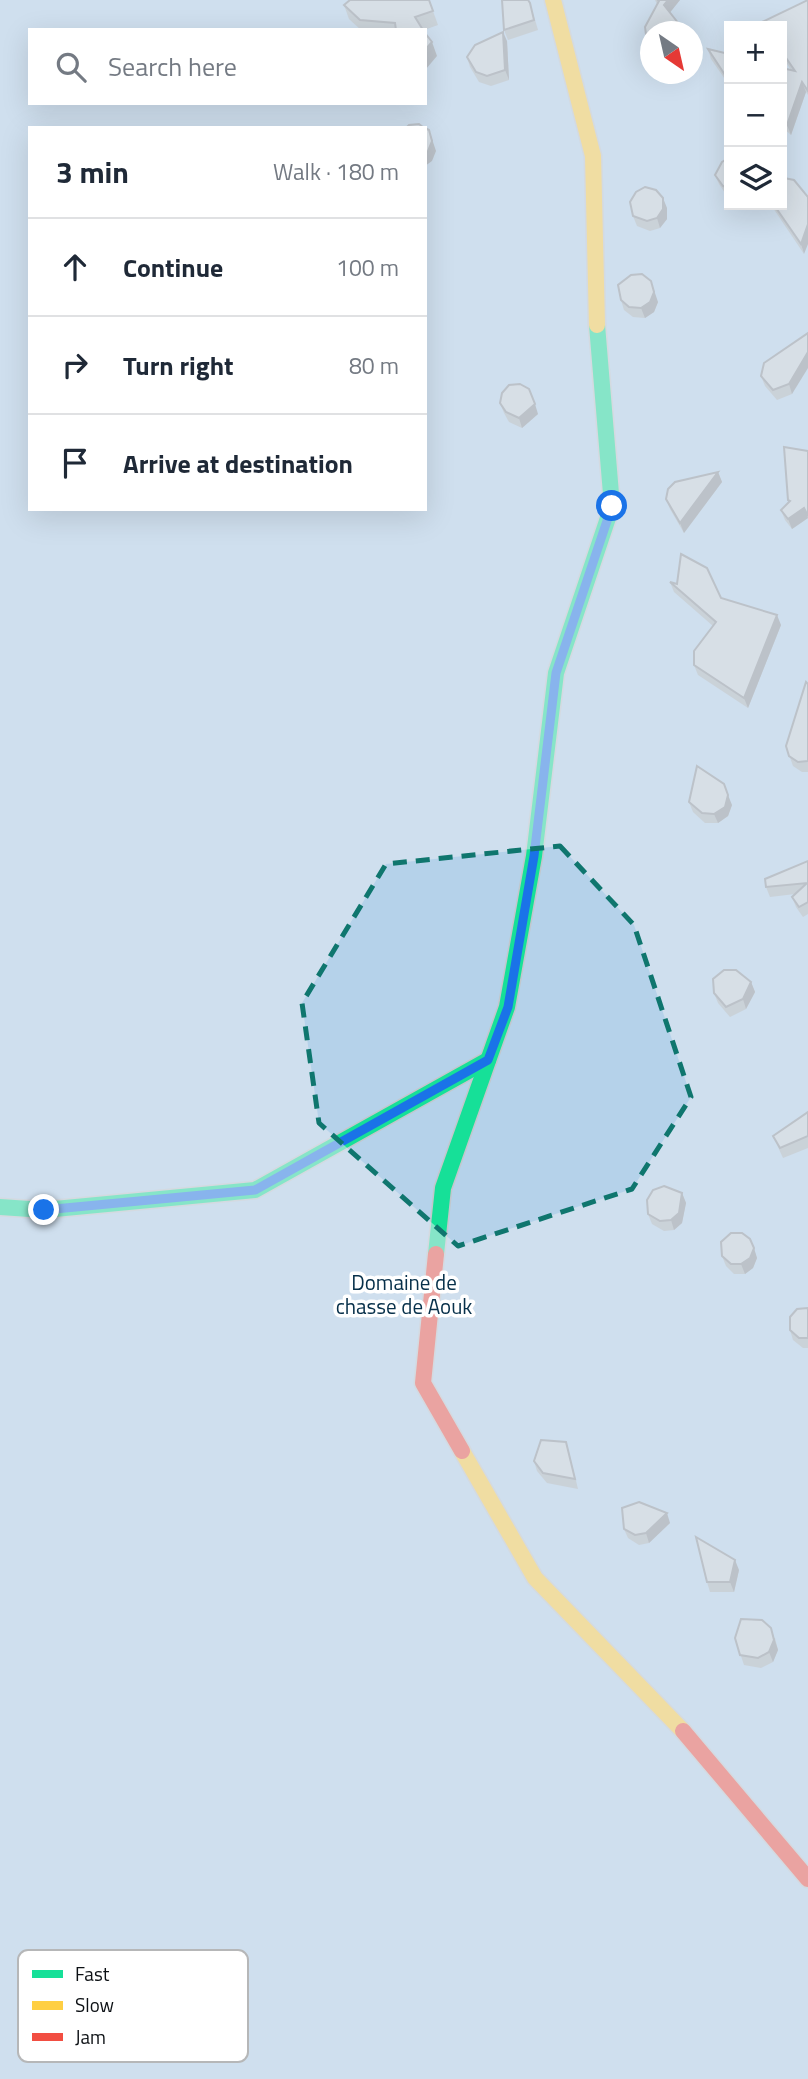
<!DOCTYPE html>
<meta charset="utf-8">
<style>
body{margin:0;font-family:"Titillium Web",sans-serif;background:#f6f6f7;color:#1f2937}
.controls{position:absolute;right:21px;top:21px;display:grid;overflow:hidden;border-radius:0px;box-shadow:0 7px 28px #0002}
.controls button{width:63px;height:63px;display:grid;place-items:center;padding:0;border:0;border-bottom:2px solid #e0e1e3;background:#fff;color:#1f2937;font:35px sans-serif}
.compass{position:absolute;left:640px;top:21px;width:63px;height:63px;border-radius:50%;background:#fff;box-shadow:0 7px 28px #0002;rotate:146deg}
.stop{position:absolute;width:21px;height:21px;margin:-16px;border:5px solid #1a73e8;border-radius:50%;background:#fff}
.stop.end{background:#1a73e8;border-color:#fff;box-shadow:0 2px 7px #0008}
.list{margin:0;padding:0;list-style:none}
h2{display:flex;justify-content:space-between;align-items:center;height:91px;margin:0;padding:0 28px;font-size:30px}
h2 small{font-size:23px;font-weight:400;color:#747a83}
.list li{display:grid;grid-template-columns:46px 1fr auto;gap:21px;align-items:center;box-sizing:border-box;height:98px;padding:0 28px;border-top:2px solid #e0e1e3}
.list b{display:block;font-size:26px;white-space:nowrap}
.list em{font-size:23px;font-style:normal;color:#747a83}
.icon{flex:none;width:38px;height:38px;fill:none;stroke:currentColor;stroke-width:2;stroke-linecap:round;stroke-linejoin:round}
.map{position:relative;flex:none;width:808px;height:2079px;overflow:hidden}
.search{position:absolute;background:#fff;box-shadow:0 7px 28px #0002;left:28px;top:28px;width:399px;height:77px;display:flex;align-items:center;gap:18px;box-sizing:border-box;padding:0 24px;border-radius:0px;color:#747a83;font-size:26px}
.panel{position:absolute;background:#fff;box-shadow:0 7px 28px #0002;left:28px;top:126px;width:399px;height:385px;border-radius:0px}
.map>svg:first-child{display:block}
</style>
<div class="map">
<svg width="808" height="2079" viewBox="0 0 808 2079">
<rect width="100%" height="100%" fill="#e4eaf0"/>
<!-- green -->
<path fill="#b5d2ea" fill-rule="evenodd" d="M 0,0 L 808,0 L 808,2079 L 0,2079 ZM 729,26 L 782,26 L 782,205 L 729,205 ZM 30,30 L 425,30 L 425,103 L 30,103 ZM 650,32 L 692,32 L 692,74 L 650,74 ZM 30,128 L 425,128 L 425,509 L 30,509 Z"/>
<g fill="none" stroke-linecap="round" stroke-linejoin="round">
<!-- fast casing -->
<g stroke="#c2c7cc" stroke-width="19">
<g id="fast">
<path d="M 0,1207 L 44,1210 L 255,1190 L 488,1060"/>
<path d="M 436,1254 L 443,1188 L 507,1007 L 534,856 L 556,673 L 612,506 L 597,325"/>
</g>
</g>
<!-- slow casing -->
<g stroke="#c2c7cc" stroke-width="19">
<g id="slow">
<path d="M 553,0 L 593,156 L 597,325"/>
<path d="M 462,1451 L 535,1578 L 683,1731"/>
</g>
</g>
<!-- jam casing -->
<g stroke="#c2c7cc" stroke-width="19">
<g id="jam">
<path d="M 436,1254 L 423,1383 L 462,1451"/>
<path d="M 683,1731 L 808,1879"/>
</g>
</g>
<!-- fast -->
<use href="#fast" stroke="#16e098" stroke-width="16"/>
<!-- slow -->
<use href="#slow" stroke="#ffcf43" stroke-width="16"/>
<!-- jam -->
<use href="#jam" stroke="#f24e42" stroke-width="16"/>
</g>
<!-- wall -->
<g fill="#acb5bb">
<path d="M 429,0 L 438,25 L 424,30 L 361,30 L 349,19 L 344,5 Z"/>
<path d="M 655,0 L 680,0 L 670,12 L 679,24 L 682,32 L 650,32 L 650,52 L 647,42 L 657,4 Z"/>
<path d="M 808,0 L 808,95 L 806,92 L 791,135 L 782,127 L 782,68 L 791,70 L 782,56 L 782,26 L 763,26 L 762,22 Z"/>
<path d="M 530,3 L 538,30 L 508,40 L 504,30 Z"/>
<path d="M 507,41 L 509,80 L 491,86 L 479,82 L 470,67 L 467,57 Z"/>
<path d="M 708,49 L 729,54 L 729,85 L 711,59 Z"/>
<path d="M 729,158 L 729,197 L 727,196 L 719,184 L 715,175 Z"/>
<path d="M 782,179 L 804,254 L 771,205 L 782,205 Z"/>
<path d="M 667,208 L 667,219 L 660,228 L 650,231 L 637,226 L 633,216 Z"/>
<path d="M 621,300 L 658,302 L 654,312 L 645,318 L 633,317 L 624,310 Z"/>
<path d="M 808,333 L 792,394 L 777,400 L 765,386 L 761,376 Z"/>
<path d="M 500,403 L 538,414 L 522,428 L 509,422 L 504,413 Z"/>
<path d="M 808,451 L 808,518 L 792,529 L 785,520 L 781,510 L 789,502 L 788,500 Z"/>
<path d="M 718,472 L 722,482 L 684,533 L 670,509 L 666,499 Z"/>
<path d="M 670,582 L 721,598 L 781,625 L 748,708 L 698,675 L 694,665 L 713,626 L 674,592 Z"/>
<path d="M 808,684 L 808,772 L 802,772 L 793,766 L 786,746 Z"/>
<path d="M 689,802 L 732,805 L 728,816 L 718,823 L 705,823 L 693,812 Z"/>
<path d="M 808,861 L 808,914 L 803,917 L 796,907 L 792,897 L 795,894 L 770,897 L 766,887 Z"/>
<path d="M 751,982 L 755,992 L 746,1009 L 730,1017 L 718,1003 L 714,993 Z"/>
<path d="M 808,1112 L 808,1148 L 783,1158 L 773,1136 Z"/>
<path d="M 682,1193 L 686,1203 L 682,1223 L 674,1230 L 664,1231 L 652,1224 L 648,1214 Z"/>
<path d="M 750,1239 L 757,1258 L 753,1268 L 745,1274 L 734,1274 L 726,1266 L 722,1256 Z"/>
<path d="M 808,1308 L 808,1348 L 803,1348 L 793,1340 L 790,1330 Z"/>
<path d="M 566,1442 L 569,1452 L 578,1489 L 547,1483 L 537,1471 L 534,1461 Z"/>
<path d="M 670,1523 L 649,1543 L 639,1545 L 628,1538 L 624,1529 Z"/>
<path d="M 739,1570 L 734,1592 L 710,1592 L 707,1582 Z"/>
<path d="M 735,1638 L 775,1638 L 778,1650 L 773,1662 L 761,1668 L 744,1665 Z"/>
</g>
<!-- shaded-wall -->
<g fill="#8c9399">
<path d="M 668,0 L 680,0 L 668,15 L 664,5 Z"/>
<path d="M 503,32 L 507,41 L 509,80 L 505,70 Z"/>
<path d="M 432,42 L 437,56 L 426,69 L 425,66 L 425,50 Z"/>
<path d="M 802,82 L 806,92 L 791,135 L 787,125 Z"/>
<path d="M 429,130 L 436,151 L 432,161 L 425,166 L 425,153 Z"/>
<path d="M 663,198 L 667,208 L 667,219 L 660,228 L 657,218 Z"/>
<path d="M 808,224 L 808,244 L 804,254 L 801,244 Z"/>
<path d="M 651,281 L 658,302 L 654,312 L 645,318 L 641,308 Z"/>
<path d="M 808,352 L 808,368 L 792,394 L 789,384 Z"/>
<path d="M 535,404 L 538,414 L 522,428 L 519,418 Z"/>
<path d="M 718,472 L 722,482 L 684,533 L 680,523 Z"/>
<path d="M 804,508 L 808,518 L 792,529 L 788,519 Z"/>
<path d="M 777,615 L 781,625 L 748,708 L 744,698 Z"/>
<path d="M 728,795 L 732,805 L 728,816 L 718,823 L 714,814 Z"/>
<path d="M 751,982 L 755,992 L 746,1009 L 743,999 Z"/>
<path d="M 682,1193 L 686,1203 L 682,1223 L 674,1230 L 671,1220 Z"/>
<path d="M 754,1248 L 757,1258 L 753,1268 L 745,1274 L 741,1264 Z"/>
<path d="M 667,1513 L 670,1523 L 649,1543 L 646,1533 Z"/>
<path d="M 735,1560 L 739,1570 L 734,1592 L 730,1582 Z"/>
<path d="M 771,1628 L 778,1650 L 773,1662 L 769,1652 Z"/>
</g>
<!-- building -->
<g fill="#c8d2da" stroke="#8c9399" stroke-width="2">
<path d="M 350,0 L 429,0 L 433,11 L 415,17 L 423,30 L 396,30 L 395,23 L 360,20 L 344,5 Z"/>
<path d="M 502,0 L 528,0 L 530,3 L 534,20 L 504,30 Z"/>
<path d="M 658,0 L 668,0 L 664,5 L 679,24 L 679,32 L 650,32 L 650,43 L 647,42 L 645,27 L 659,1 Z"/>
<path d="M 808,0 L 808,91 L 802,82 L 787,125 L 782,120 L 782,68 L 795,71 L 782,52 L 782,26 L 765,26 L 762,22 Z"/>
<path d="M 503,32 L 505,70 L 487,76 L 476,72 L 467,57 L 475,45 Z"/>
<path d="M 425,33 L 432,42 L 425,50 Z"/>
<path d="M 708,49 L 729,54 L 729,81 Z"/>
<path d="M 419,124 L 424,128 L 406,128 L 409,125 Z"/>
<path d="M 425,128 L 429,130 L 432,141 L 428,151 L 425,153 Z"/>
<path d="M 729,158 L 729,189 L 723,186 L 715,175 L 722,162 Z"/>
<path d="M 784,178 L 794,180 L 808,197 L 808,224 L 801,244 L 774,205 L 782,205 L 782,179 Z"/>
<path d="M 645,187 L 656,190 L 663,198 L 663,209 L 657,218 L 647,221 L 633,216 L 630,202 L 636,192 Z"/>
<path d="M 642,274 L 651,281 L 654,292 L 650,302 L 641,308 L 629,307 L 621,300 L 618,285 L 631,275 Z"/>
<path d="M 808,333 L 808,352 L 789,384 L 773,390 L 761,376 L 764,363 Z"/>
<path d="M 520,384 L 529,389 L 535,404 L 519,418 L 506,412 L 500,403 L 502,393 L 509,385 Z"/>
<path d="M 784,447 L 808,451 L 808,516 L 804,508 L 788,519 L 781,510 L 790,501 L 788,500 Z"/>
<path d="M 718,472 L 680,523 L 666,499 L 668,489 L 675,482 Z"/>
<path d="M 681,554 L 707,568 L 721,598 L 777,615 L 744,698 L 694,665 L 694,651 L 716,622 L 670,582 L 677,584 Z"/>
<path d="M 806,682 L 808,684 L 808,761 L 798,762 L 789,756 L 786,746 Z"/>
<path d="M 697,766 L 724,784 L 728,795 L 725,807 L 714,814 L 702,813 L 689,802 Z"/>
<path d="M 808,861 L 808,902 L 799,907 L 792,897 L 807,883 L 766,887 L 765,879 Z"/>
<path d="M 724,970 L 736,970 L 751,982 L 743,999 L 726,1007 L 714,993 L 713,979 Z"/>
<path d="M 808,1112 L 808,1136 L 780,1148 L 773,1136 Z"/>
<path d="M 664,1186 L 682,1193 L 679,1213 L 671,1220 L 660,1221 L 648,1214 L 647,1200 L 653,1190 Z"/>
<path d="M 731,1233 L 742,1233 L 750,1239 L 754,1248 L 750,1258 L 741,1264 L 731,1264 L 722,1256 L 721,1242 Z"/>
<path d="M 808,1308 L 808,1338 L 799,1338 L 790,1330 L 790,1317 L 797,1309 Z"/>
<path d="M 541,1440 L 566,1442 L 575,1479 L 543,1473 L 534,1461 Z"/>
<path d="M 639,1502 L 667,1513 L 646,1533 L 635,1535 L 624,1529 L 622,1508 Z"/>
<path d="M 696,1537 L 735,1560 L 730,1582 L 707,1582 Z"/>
<path d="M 741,1619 L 762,1620 L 771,1628 L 774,1640 L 769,1652 L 758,1658 L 740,1655 L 735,1638 Z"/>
</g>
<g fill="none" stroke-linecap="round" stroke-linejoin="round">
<!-- route -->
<path stroke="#1a73e8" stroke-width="9" d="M 44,1210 L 255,1190 L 488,1060 L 508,1007 L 534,856 L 556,673 L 612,506"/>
</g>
<!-- marked area -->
<path d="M0 0H808V2079H0ZM 560,846 L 634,925 L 691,1097 L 632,1189 L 458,1246 L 319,1123 L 302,1003 L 386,864 Z" fill="#e4eaf0" fill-opacity=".55" fill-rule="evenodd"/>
<path fill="none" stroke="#0f766e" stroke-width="5" stroke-dasharray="14 9" stroke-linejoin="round" d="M 560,846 L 634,925 L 691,1097 L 632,1189 L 458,1246 L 319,1123 L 302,1003 L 386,864 Z"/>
<g text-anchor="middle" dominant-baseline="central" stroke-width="7" stroke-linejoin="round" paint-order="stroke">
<!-- park labels -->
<g font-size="21" fill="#07304a" stroke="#fff">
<text x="404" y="1282">Domaine de<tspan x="404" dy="24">chasse de Aouk</tspan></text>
</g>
</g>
<!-- legend -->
<rect x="18" y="1950" width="230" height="112" rx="10" fill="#fff" stroke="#b6b7b8" stroke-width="2"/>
<rect x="32" y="1970" width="31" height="8" fill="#16e098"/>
<rect x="32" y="2001" width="31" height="9" fill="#ffcf43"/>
<rect x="32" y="2033" width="31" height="8" fill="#f24e42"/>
<g font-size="19" fill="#0c1014">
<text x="75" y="1981">Fast</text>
<text x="75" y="2012">Slow</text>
<text x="75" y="2044">Jam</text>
</g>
</svg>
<div class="controls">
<button>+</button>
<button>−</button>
<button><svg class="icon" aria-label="layers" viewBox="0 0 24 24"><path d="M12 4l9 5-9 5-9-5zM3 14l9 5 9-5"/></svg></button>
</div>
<svg class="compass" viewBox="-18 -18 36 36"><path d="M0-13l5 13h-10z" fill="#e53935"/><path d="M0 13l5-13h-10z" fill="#747a83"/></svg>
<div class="stop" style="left:612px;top:506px"></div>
<div class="stop end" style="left:44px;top:1210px"></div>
<div class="search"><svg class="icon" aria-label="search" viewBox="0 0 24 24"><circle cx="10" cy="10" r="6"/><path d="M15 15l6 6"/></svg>Search here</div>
<section class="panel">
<h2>3 min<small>Walk · 180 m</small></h2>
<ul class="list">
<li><svg class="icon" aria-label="ahead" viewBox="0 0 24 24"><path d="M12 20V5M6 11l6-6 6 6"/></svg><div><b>Continue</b></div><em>100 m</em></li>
<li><svg class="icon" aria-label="right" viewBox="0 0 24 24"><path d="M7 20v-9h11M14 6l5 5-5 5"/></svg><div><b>Turn right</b></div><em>80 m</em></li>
<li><svg class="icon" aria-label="arrive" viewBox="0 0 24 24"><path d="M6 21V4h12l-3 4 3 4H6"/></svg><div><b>Arrive at destination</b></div></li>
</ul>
</section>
</div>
